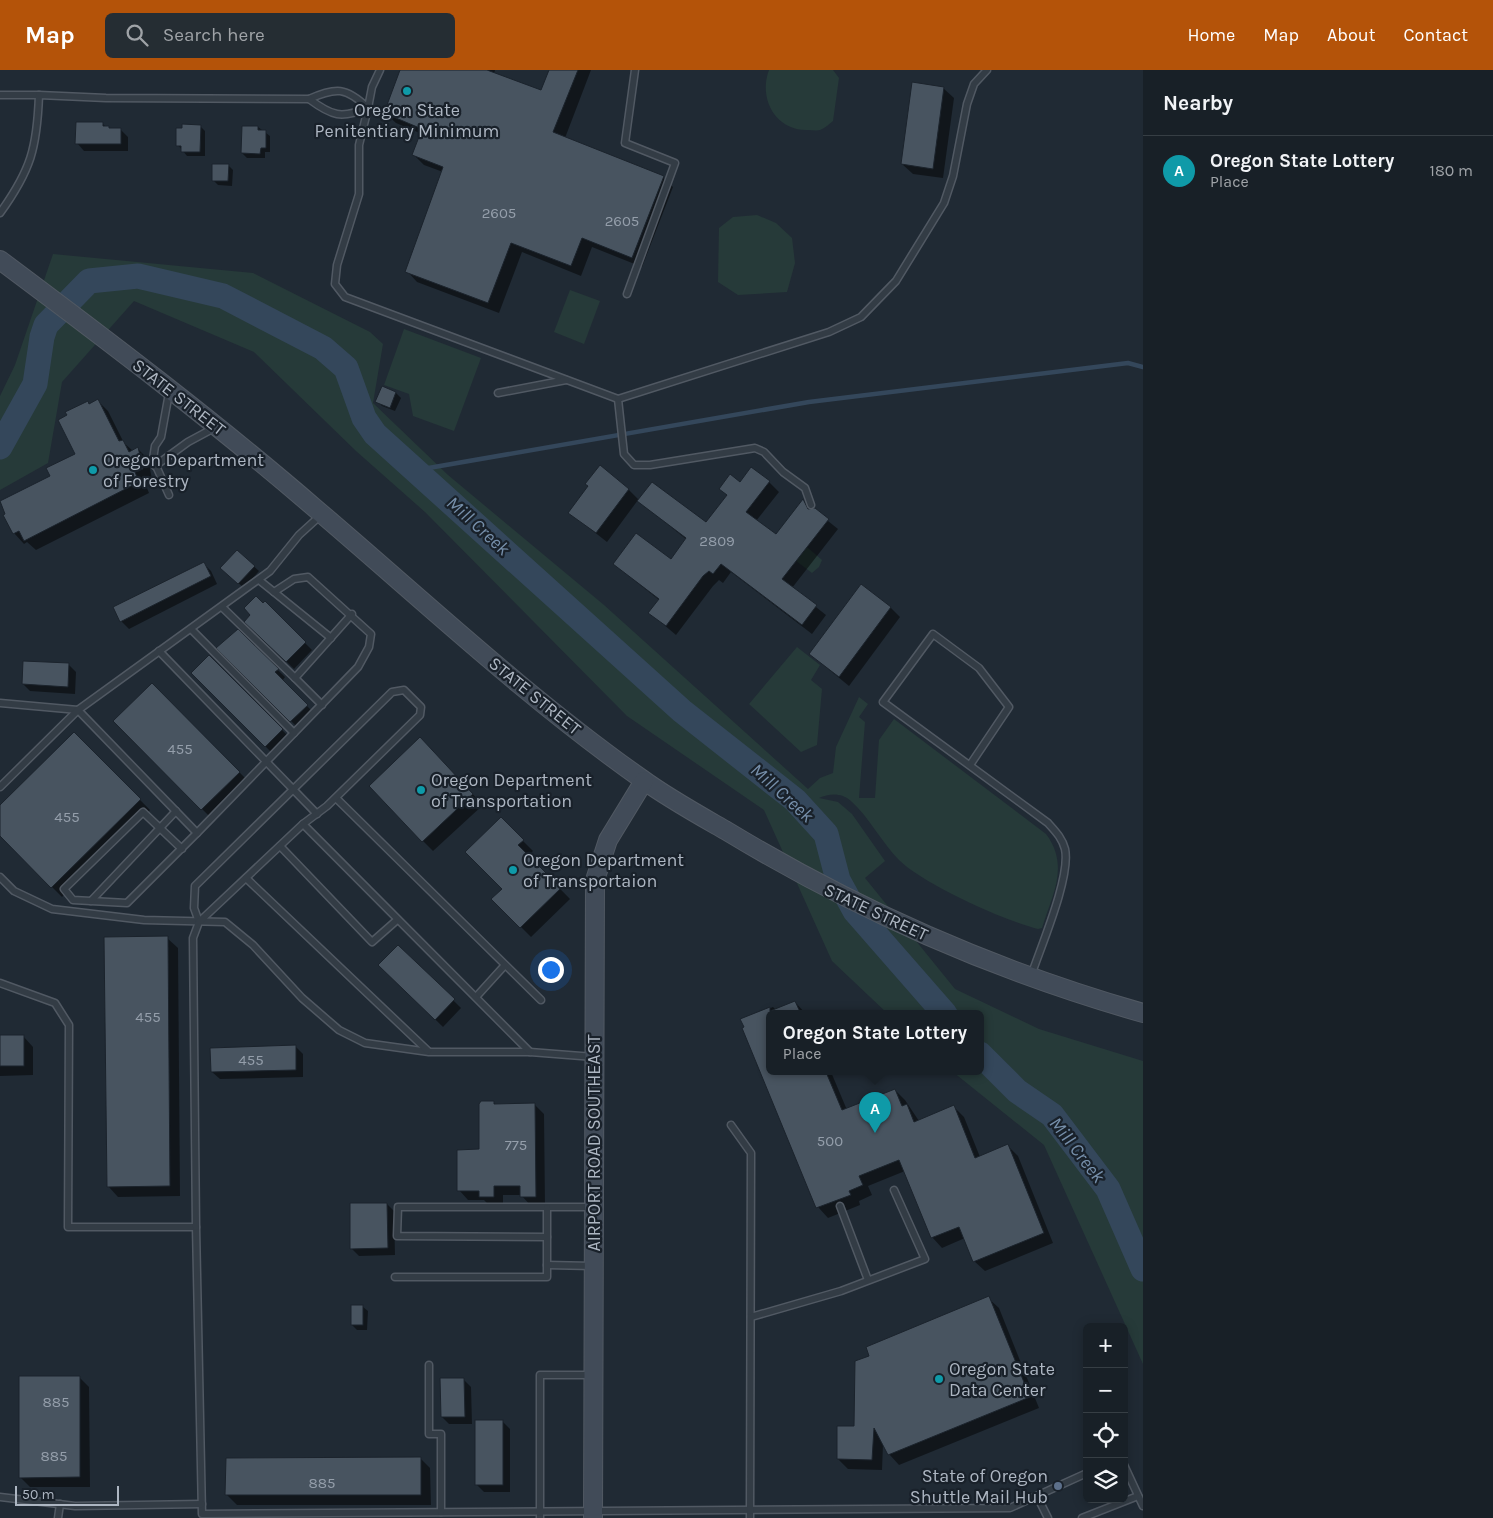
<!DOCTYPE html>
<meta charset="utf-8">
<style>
body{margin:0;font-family:Karla,sans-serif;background:#252d33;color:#f1f3f6}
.controls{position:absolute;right:15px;bottom:15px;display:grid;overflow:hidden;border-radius:8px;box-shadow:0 2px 12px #0003}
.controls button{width:45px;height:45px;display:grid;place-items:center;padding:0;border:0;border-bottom:1px solid #363e44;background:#182027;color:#f1f3f6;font:25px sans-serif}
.scale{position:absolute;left:15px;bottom:12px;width:104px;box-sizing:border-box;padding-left:5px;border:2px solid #adb6c2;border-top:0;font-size:14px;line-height:18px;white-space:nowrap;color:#adb6c2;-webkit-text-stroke:4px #19212a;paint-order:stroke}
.you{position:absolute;left:550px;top:899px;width:18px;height:18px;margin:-12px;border:4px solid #fff;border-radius:50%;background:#1a73e8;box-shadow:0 0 0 8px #1a73e833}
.badge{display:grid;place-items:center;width:32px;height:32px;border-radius:50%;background:#b45309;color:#fff;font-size:16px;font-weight:700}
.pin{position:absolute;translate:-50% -41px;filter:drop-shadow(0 1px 2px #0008)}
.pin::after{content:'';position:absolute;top:26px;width:18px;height:15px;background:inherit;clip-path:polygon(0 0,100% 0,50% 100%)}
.popup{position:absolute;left:766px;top:940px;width:218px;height:65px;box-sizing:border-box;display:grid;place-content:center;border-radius:8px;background:#182027;filter:drop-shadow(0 1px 4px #0005);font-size:16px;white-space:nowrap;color:#9fa3a7}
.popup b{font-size:19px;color:#f1f3f6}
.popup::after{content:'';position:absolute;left:50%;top:100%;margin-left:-10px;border:10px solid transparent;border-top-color:#182027}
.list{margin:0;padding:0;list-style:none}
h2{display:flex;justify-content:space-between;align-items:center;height:65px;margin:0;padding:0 20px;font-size:21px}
h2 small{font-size:16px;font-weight:400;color:#9fa3a7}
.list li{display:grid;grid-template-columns:32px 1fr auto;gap:15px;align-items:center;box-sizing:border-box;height:70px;padding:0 20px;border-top:1px solid #363e44}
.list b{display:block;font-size:19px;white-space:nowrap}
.list p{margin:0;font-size:16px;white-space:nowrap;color:#9fa3a7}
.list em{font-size:16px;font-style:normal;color:#9fa3a7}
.icon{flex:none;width:28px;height:28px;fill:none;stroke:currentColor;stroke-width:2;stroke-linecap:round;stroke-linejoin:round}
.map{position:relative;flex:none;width:1143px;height:1448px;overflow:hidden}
header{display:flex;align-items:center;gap:30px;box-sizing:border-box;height:70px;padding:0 25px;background:#b45309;color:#fff}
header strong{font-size:24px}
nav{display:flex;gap:28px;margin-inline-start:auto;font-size:18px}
.search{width:350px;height:45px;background:#252d33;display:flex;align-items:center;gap:12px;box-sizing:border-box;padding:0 18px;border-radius:8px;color:#9fa3a7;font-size:19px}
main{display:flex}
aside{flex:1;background:#182027}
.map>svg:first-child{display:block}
</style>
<header>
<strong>Map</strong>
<div class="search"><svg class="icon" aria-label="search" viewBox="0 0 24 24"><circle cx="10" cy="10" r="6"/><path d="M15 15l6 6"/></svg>Search here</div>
<nav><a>Home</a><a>Map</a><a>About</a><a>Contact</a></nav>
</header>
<main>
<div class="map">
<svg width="1143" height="1448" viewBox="0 0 1143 1448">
<rect width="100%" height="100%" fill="#202a34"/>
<!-- green -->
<g fill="#263a39">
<path d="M 769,0 L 833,0 L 839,8 L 833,51 C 829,54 825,58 820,60 C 817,61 812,60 808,60 C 776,61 758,29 769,0 Z"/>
<path d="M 757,145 L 776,153 L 792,168 L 795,193 L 787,222 L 738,225 L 718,212 L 719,158 L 733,147 Z"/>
<path d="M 53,184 L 253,203 L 370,262 L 383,274 L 373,333 L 448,405 L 604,535 L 808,719 L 820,708 L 833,703 L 836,677 L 859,627 L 868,634 L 859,647 L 865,652 L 859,728 L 875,728 L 879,670 L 894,649 L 1046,764 C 1070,796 1052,825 1042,858 L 1038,859 C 1005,851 923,814 899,790 C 882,773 869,747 851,731 C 842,723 830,723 819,728 L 838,732 L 852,744 L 885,791 L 865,808 L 955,919 L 1039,959 L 1143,991 L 1143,1294 L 1044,1075 L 953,1002 L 980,1002 L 980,944 L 888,944 L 832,891 L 764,740 L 627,646 L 425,442 L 356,381 L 254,282 L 134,231 L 62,312 L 48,393 L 0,420 L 0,326 L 15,295 Z"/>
<path d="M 570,220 L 600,231 L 584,274 L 554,262 Z"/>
<path d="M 404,259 L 481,288 L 454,361 L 413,346 L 409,324 L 384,315 Z"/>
<path d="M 807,477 L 822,490 L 819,497 L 812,503 L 796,491 Z"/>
<path d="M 797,577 L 820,595 L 811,610 L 822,619 L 817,675 L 801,682 L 749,634 Z"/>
</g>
<!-- shadow -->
<g fill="#0007">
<path d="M 402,0 L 495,0 L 494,4 L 542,22 L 550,0 L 591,0 L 565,68 L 663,107 L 673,117 L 642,197 L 592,177 L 581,206 L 522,182 L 499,243 L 417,212 L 407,201 L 443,102 L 424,95 L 414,85 L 422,64 L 396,53 L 385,43 Z"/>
<path d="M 943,18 L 954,28 L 943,108 L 913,104 L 902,94 Z"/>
<path d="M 102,53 L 107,58 L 121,60 L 128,67 L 128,81 L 84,81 L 77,73 Z"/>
<path d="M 200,56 L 205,61 L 205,86 L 187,86 L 178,75 Z"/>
<path d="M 258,57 L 270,66 L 270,82 L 265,82 L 265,88 L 247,88 L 242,83 Z"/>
<path d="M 228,95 L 233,100 L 232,116 L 218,115 L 213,110 Z"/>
<path d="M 382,318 L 396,323 L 401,328 L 395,341 L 382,336 L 377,331 Z"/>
<path d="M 98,331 L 108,341 L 124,373 L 133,381 L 138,379 L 148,389 L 152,409 L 145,413 L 149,423 L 36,480 L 27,472 L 24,474 L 14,463 L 52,407 L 77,384 L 90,335 Z"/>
<path d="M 769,412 L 779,422 L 756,451 L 776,466 L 803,431 L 838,459 L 792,518 L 826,545 L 812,564 L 731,502 L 723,513 L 719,510 L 713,516 L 676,565 L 650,543 L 659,530 L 614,494 L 671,491 L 687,470 L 638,430 L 607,472 L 570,443 L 629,420 L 639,430 L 706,454 L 728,426 L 721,419 L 740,414 Z"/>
<path d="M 237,481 L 259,501 L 244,518 L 227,503 Z"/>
<path d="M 203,493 L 211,501 L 217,514 L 129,559 L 121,551 L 114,538 Z"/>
<path d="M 265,533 L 312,580 L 294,599 L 246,552 Z"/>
<path d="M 890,537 L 900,547 L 849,616 L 810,584 Z"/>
<path d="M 238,561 L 285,607 L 282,611 L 314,643 L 298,658 L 218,578 Z"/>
<path d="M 209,586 L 289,667 L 273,684 L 193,603 Z"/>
<path d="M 69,595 L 76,602 L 75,624 L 30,621 L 23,614 Z"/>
<path d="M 152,614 L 250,713 L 212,749 L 115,651 Z"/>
<path d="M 74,663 L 150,740 L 62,827 L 0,765 L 0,737 Z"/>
<path d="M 430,679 L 483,735 L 433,781 L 423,771 Z"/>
<path d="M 501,749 L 533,781 L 528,786 L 570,829 L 531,867 L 493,829 L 503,819 Z"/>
<path d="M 167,868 L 178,878 L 180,1126 L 118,1127 L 108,1116 Z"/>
<path d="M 398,876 L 461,938 L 443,957 L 380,895 Z"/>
<path d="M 795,932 L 806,944 L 770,944 L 770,1002 L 831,1002 L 847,1040 L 895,1020 L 905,1030 L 919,1051 L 954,1037 L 964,1047 L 980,1087 L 1008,1076 L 1018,1086 L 1053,1173 L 985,1201 L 974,1191 L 965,1168 L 942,1178 L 932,1167 L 905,1101 L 868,1116 L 872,1125 L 859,1131 L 860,1135 L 828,1148 L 818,1137 L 742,950 L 773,937 L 776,940 Z"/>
<path d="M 23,966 L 33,977 L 33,1005 L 0,1006 L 0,967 Z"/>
<path d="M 295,976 L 303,984 L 303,1007 L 220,1009 L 212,1002 Z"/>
<path d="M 493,1032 L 496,1035 L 535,1035 L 544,1044 L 545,1136 L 531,1136 L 521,1125 L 503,1125 L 503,1136 L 490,1136 L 484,1130 L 468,1130 L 459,1120 L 480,1081 Z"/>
<path d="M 387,1134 L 394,1141 L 395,1185 L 359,1186 L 351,1178 Z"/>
<path d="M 988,1228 L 999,1238 L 1039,1338 L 899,1395 L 889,1384 L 883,1374 L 882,1400 L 848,1399 L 838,1389 Z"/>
<path d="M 363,1237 L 368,1241 L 367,1260 L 357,1260 L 352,1255 Z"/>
<path d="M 79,1307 L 89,1317 L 90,1417 L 30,1417 L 20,1407 Z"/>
<path d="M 464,1310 L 471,1317 L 472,1354 L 449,1354 L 442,1347 Z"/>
<path d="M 502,1351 L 510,1359 L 510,1422 L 484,1422 L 476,1414 Z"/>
<path d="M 420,1388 L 430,1398 L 431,1435 L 237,1435 L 227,1425 Z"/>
</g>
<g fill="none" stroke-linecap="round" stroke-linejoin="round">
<!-- stream -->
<path stroke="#34475b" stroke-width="4.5" d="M 417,400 L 809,332 L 1128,293 L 1143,297"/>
<!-- river -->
<g stroke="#34475b" stroke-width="25">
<path d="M 0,377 L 35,314 L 42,267 L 46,255 L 89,211 L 138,206 L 223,226 L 323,278 L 346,298 L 364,348 L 375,364 L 682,641 L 795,730 L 826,764 L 838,810 L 855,841 L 945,944"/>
<path d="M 980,984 L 1017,1021 L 1052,1045 L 1108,1119 L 1143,1199"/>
</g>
</g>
<!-- building -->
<g fill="#485460" stroke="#1b232c">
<path d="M 400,0 L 487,0 L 541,20 L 549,0 L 578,0 L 553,62 L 664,106 L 632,188 L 582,168 L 571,196 L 511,173 L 488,233 L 405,202 L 443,97 L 412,85 L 422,59 L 384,43 Z"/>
<path d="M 912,12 L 944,17 L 933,99 L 901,94 Z"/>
<path d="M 76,52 L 103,52 L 103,56 L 109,56 L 109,58 L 121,58 L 121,74 L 75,74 Z"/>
<path d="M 182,54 L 201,55 L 200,82 L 181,82 L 181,76 L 176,76 L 176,58 L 182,58 Z"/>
<path d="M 242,56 L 258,56 L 258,60 L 266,60 L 266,78 L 261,78 L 260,84 L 241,83 Z"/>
<path d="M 212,94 L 229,94 L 228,111 L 212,111 Z"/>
<path d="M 382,316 L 396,322 L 390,338 L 375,332 Z"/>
<path d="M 98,329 L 119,371 L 123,370 L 129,382 L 138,377 L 143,399 L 135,402 L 139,412 L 24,471 L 19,461 L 13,464 L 3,445 L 5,444 L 0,431 L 50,406 L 46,398 L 75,384 L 58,350 L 67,345 L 65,342 L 88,331 L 89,334 Z"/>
<path d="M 600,395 L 629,419 L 596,463 L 568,443 L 588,416 L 585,414 Z"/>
<path d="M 751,397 L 770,411 L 746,442 L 776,464 L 803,429 L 808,439 L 815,438 L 829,449 L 782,509 L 817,535 L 802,555 L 721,494 L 713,504 L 709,501 L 703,506 L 666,556 L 648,543 L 659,529 L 613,494 L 636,463 L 671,489 L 686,468 L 637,431 L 652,412 L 706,452 L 727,425 L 719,419 L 730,404 L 740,412 Z"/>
<path d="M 237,480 L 255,496 L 238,514 L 220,498 Z"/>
<path d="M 204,492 L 211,506 L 120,552 L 113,537 Z"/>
<path d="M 861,514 L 891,537 L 839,607 L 809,584 Z"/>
<path d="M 256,526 L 263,533 L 265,531 L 306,572 L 286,592 L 244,552 L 250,545 L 244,538 Z"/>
<path d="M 238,559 L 279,599 L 275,602 L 308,635 L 290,652 L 216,578 Z"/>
<path d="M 209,585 L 283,659 L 265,677 L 191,603 Z"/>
<path d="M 23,591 L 69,593 L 68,617 L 22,614 Z"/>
<path d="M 152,613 L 240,702 L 201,740 L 113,651 Z"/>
<path d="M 74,662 L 141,729 L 51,818 L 0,766 L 0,735 Z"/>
<path d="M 420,667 L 473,724 L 422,772 L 369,716 Z"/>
<path d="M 501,747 L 524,770 L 518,775 L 561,818 L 520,858 L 491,829 L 502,819 L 465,782 Z"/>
<path d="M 168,866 L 170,1116 L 107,1117 L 104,867 Z"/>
<path d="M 398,875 L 455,929 L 435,950 L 378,895 Z"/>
<path d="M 795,931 L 801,944 L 770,944 L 770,1002 L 826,1002 L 842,1040 L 895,1019 L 902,1036 L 907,1034 L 914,1052 L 954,1035 L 975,1088 L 1008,1074 L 1044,1163 L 973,1192 L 959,1157 L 931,1168 L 899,1090 L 859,1106 L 863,1115 L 849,1121 L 851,1125 L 816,1138 L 742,958 L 744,957 L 740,949 L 770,937 L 770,941 Z"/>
<rect x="0" y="965" width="24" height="31"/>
<path d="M 296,975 L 296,1000 L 211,1002 L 210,978 Z"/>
<path d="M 481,1031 L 494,1031 L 494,1034 L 535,1033 L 536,1127 L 520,1127 L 520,1116 L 494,1116 L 494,1127 L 479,1127 L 479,1121 L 457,1121 L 457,1080 L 479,1079 L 479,1034 Z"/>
<path d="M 350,1133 L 387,1133 L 388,1178 L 350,1179 Z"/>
<path d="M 989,1226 L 1030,1327 L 888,1385 L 874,1358 L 872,1390 L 837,1389 L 837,1356 L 854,1356 L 855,1291 L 869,1286 L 866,1277 Z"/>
<rect x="351" y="1235" width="12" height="20"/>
<path d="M 19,1306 L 80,1306 L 80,1407 L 19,1408 Z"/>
<path d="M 440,1308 L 464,1308 L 465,1347 L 441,1347 Z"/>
<rect x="475" y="1350" width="28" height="65"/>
<path d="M 421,1387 L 421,1425 L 225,1425 L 226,1388 Z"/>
</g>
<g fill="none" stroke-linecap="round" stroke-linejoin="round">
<!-- lane casing -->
<g stroke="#515963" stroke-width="9">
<g id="lane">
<path d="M 0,25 L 39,25"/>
<path d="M 309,29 C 336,17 346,17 368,38 L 359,75 L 359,124 L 337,195 L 335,214 L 345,227 L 618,329 L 829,262 L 861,247 L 896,211 L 944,133 L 953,106 L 967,34 L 974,14 L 987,0"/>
<path d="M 0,143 C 31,100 37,78 39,25 L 106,28 L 309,29 C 332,46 341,49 368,38 L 372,17 L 380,0"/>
<path d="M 627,224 L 675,93 L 625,73 L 635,0"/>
<path d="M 498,323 L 566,310"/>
<path d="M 618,329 L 624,384 L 634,395 L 650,395 L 755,378 L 764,382 L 783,402 L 805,418 L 811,435"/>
<path d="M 155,396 L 188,372 L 214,358"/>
<path d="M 169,425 L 153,389 L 155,376 L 161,367 L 169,323"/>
<path d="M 274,522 L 331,568"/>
<path d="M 222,537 L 295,608"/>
<path d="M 191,559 L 294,663"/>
<path d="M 159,581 L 317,744"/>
<path d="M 0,633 L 78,640 L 197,763 L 358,597 L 369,577 L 371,564 L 308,507 L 294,509 L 274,522 L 259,510"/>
<path d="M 322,635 L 295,608 L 352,544"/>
<path d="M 970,695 L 1009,637 L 979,598 L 933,564 L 883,632 L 1048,753 C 1056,762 1062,768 1065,779 C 1071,807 1041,876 1031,906"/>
<path d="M 0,717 L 78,640 L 270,501 L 299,465 L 321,445"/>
<path d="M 336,728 L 541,930"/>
<path d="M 280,776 L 372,872 L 397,850"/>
<path d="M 182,779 L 143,742 L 64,819 L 73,830 L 127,833 L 197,763"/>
<path d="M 0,807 L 14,821 L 52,839 L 144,850 L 225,852 L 253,875 L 302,928 L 339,960 L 365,973 L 429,982 L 530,982 L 594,987"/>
<path d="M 246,808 L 428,981"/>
<path d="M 91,831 L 176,741"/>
<path d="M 199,852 L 194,838 L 195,816 L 392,622 L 404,620 L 421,637 L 420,645 L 327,736 L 303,754"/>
<path d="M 0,913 L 55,933 L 69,955 L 68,1157 L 196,1157 L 202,1444 L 1010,1438 L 1087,1403"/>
<path d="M 476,927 L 505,895"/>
<path d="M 731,1055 L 751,1083 L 750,1448"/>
<path d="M 840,1136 L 868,1210"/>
<path d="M 196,1157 L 193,868 L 199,852 L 303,754 L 530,982"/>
<path d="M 547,1167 L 397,1166 L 398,1137 L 593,1137"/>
<path d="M 547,1195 L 593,1196"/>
<path d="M 395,1207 L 547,1207 L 547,1138"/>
<path d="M 751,1247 L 841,1221 L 925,1189 L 894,1120"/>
<path d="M 429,1295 L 429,1364 L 441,1364 L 441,1442"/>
<path d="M 1124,1395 L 1143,1436"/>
<path d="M 1037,1426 L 1048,1448"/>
<path d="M 0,1427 L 75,1436 L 202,1434"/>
<path d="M 58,1448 L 60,1434"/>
<path d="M 540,1448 L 540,1305 L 593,1305"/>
<path d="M 1082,1448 L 1138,1426"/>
</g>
</g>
<!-- secondary casing -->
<g stroke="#515963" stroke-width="20">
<g id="secondary">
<path d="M 0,190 C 107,270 214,351 316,439 C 423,530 527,628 642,709 C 668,728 697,744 725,760 C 859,841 993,900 1143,943"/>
<path d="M 593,1448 L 595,810 L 608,770 L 644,711"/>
</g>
</g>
<!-- lane -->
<use href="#lane" stroke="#333c45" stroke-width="6"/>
<!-- secondary -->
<use href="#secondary" stroke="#414b58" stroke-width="18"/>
</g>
<!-- markers -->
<g fill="#0f9aa8" stroke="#19212a" stroke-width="2">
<circle cx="407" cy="21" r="5"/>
<circle cx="93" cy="400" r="5"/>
<circle cx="421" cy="720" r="5"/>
<circle cx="513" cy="800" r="5"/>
<circle cx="939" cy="1309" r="5"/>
</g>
<circle fill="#5c6f8a" stroke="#19212a" stroke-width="2" cx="1058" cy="1416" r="5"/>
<g text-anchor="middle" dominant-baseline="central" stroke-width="4.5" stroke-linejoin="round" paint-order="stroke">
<!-- number labels -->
<g font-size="15" fill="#949eaa">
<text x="499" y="143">2605</text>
<text x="622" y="151">2605</text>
<text x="717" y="471">2809</text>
<text x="180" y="679">455</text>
<text x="67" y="747">455</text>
<text x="148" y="947">455</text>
<text x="251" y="990">455</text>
<text x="830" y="1071">500</text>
<text x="516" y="1075">775</text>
<text x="56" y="1332">885</text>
<text x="54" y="1386">885</text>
<text x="322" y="1413">885</text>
</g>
<!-- poi labels -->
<g font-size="18" fill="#adb6c2" stroke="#19212a" text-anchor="start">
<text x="407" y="40" text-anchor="middle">Oregon State<tspan x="407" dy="21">Penitentiary Minimum</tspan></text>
<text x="103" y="390">Oregon Department<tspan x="103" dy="21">of Forestry</tspan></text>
<text x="431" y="710">Oregon Department<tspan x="431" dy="21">of Transportation</tspan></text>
<text x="523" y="790">Oregon Department<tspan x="523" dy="21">of Transportaion</tspan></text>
<text x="949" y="1299">Oregon State<tspan x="949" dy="21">Data Center</tspan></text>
<text x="1048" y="1406" text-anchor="end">State of Oregon<tspan x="1048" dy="21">Shuttle Mail Hub</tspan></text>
</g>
<!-- street labels -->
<g font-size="18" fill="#adb6c2" stroke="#19212a">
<text transform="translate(179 327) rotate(38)">STATE STREET</text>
<text transform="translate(535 626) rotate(39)">STATE STREET</text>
<text transform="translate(876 842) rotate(25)">STATE STREET</text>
<text transform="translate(594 1073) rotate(-90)">AIRPORT ROAD SOUTHEAST</text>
</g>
<!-- water labels -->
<g font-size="19" font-style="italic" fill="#768faa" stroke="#19212a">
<text transform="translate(478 456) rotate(42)">Mill Creek</text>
<text transform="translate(782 723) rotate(42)">Mill Creek</text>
<text transform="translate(1077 1080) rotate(52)">Mill Creek</text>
</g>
</g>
</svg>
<div class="controls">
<button>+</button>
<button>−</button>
<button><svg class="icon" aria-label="locate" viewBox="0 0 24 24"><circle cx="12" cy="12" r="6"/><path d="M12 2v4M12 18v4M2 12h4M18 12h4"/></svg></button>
<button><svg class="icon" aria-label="layers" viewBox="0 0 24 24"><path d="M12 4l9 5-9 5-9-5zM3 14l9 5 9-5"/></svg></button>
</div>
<div class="scale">50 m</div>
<div class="you"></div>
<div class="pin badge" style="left:875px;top:1063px;background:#0f9aa8">A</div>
<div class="popup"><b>Oregon State Lottery</b>Place</div>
</div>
<aside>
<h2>Nearby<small></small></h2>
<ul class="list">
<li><span class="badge" style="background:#0f9aa8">A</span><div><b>Oregon State Lottery</b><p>Place</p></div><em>180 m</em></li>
</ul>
</aside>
</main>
